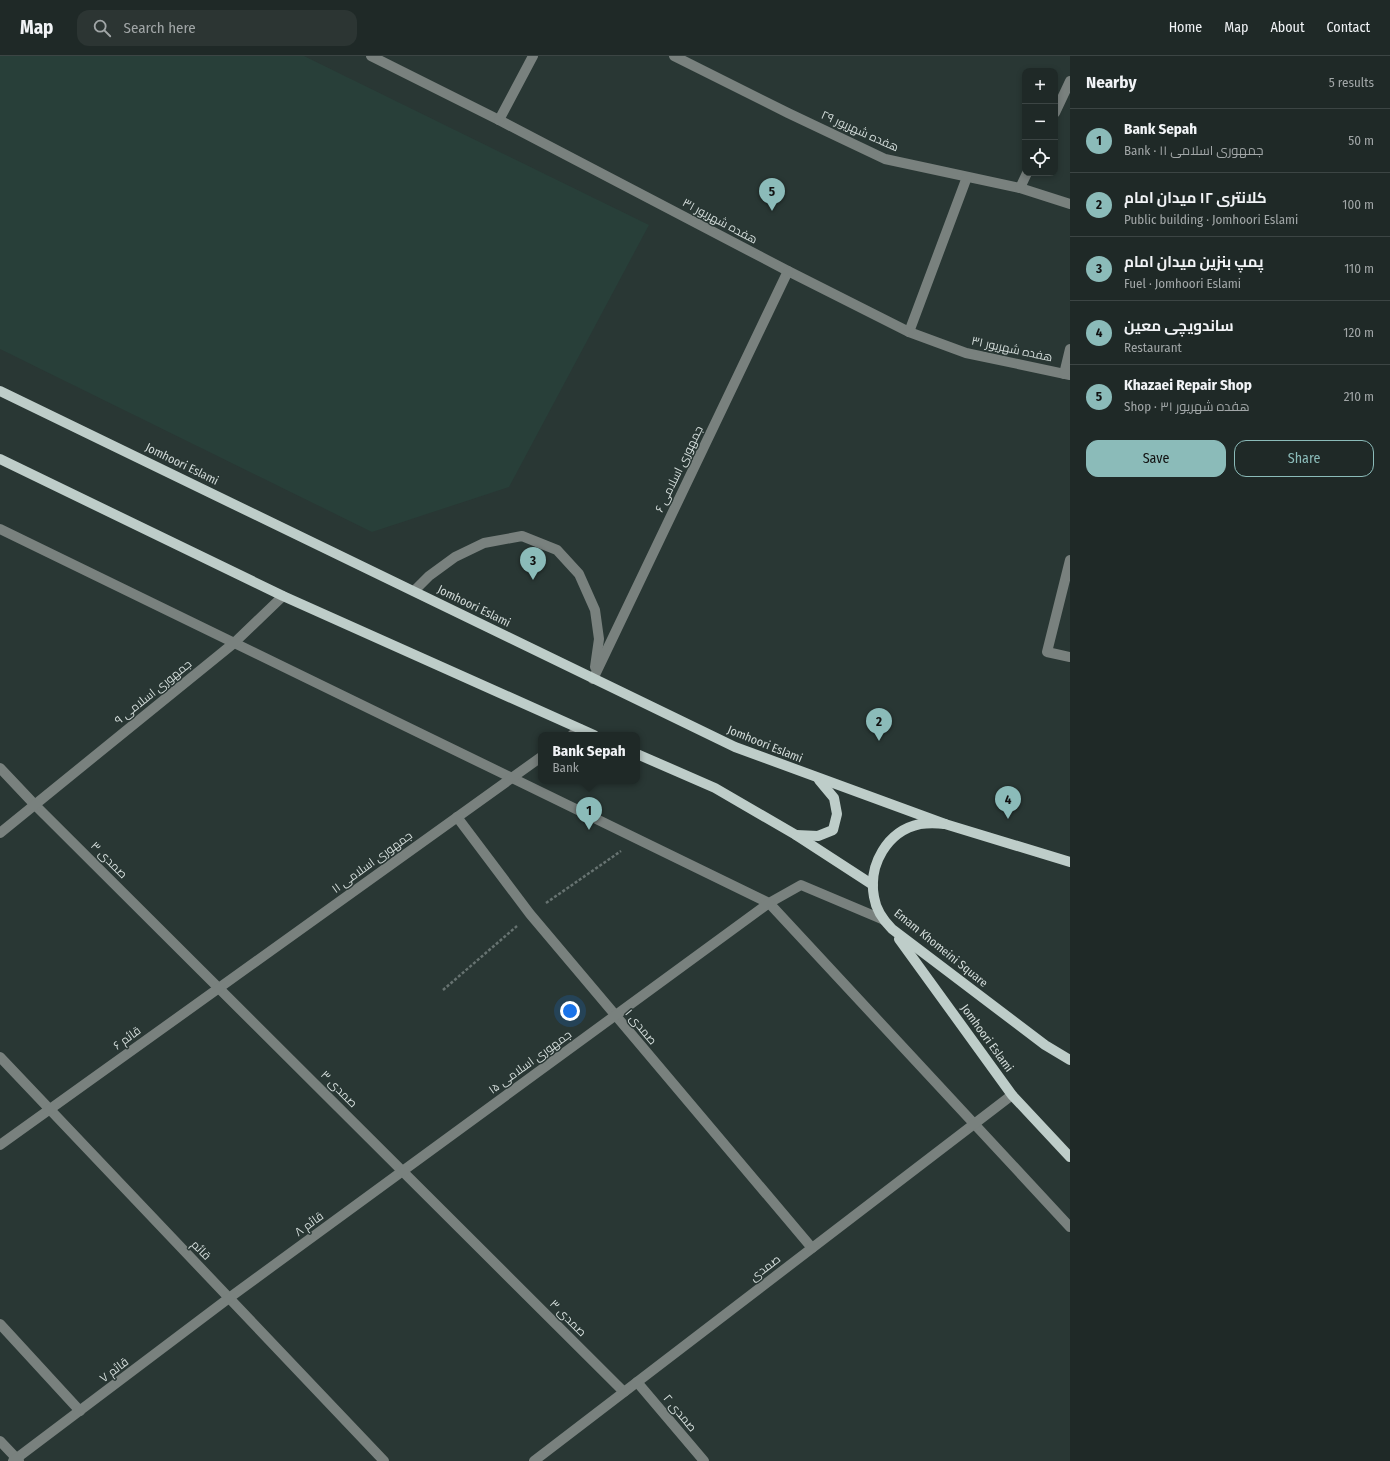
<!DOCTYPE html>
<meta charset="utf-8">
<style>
body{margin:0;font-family:"Fira Sans Condensed",Cairo,sans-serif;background:#2c3533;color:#f1f3f6}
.controls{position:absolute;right:12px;top:12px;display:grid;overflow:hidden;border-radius:8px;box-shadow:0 2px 6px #0003}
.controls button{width:36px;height:36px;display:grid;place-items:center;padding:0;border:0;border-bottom:1px solid #3c4544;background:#1f2927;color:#f1f3f6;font:20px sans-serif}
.you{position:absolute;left:570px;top:955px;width:14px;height:14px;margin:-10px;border:3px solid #fff;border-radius:50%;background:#1a73e8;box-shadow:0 0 0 6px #1a73e833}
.badge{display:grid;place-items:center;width:26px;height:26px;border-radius:50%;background:#8bbbb9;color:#111;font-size:13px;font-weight:700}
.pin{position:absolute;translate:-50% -33px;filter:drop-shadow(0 1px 2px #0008)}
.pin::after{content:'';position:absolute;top:21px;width:14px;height:12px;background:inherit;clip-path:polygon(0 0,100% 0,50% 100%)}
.popup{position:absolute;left:538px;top:676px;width:102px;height:52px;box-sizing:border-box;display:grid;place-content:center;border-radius:8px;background:#1f2927;filter:drop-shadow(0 1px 3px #0005);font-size:13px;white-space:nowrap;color:#a1a6a7}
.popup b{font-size:15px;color:#f1f3f6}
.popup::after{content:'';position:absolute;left:50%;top:100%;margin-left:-8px;border:8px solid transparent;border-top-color:#1f2927}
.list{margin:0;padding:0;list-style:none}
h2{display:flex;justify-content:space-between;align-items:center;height:52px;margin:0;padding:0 16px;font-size:17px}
h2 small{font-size:13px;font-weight:400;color:#a1a6a7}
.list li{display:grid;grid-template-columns:26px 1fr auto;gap:12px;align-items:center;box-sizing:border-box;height:64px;padding:0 16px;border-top:1px solid #3c4544}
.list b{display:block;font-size:15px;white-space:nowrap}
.list p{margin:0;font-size:13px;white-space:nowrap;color:#a1a6a7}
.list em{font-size:13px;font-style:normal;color:#a1a6a7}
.actions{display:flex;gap:8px;padding:12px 16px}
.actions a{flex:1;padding:9px 0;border:1px solid #8bbbb9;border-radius:12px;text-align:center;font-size:14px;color:#8bbbb9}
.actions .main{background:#8bbbb9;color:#111}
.icon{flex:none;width:22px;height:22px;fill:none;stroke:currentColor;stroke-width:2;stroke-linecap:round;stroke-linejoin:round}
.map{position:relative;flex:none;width:1070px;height:1405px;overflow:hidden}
header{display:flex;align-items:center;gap:24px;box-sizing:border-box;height:56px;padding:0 20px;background:#1f2927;border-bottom:1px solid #3c4544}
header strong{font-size:19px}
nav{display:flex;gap:22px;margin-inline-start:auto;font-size:14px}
.search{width:280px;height:36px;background:#2c3533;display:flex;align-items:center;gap:10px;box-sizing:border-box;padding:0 14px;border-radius:12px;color:#a1a6a7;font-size:15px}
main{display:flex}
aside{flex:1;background:#1f2927}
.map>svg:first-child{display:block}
</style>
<header>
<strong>Map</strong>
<div class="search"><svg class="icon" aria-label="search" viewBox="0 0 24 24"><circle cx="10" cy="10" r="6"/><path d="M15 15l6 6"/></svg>Search here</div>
<nav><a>Home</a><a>Map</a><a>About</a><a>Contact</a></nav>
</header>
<main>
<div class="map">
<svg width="1070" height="1405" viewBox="0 0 1070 1405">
<rect width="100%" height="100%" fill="#293734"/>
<!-- built -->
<path fill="#283f39" d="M 0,0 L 304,0 L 649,169 L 509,431 L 372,476 L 0,293 Z"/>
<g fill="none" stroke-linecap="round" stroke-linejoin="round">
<!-- path -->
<g stroke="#677371" stroke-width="2.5" stroke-dasharray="3 2" stroke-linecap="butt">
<path d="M 546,847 L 621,795"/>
<path d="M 443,934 L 517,870"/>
</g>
<!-- minor -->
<g stroke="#79817e" stroke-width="10">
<path d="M 371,0 L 499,64 L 788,215 L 909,276 L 966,297 L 1070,319"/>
<path d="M 674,0 L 788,57 L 885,103 L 1020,132 L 1070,148"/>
<path d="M 1055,57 L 1070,25"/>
<path d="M 499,64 L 533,0"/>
<path d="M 1020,132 L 1027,117"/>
<path d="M 909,276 L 967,121"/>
<path d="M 1064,318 L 1070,293"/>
<path d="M 0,473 L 769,847 L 801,829 L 884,864"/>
<path d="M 1070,504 L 1047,596 L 1070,601"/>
<path d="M 414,535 L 429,520 L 455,501 L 484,487 L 522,480 L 557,494 L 579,518 L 595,554 L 599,583 L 595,611"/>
<path d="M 593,623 L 788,215"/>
<path d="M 572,679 L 580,673"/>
<path d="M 0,712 L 35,749 L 624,1336"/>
<path d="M 457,761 L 530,858 L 812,1192"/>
<path d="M 0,777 L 234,587 L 283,540"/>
<path d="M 0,1001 L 384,1405"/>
<path d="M 0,1089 L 541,701"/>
<path d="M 0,1268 L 80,1355"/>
<path d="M 637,1326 L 704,1405"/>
<path d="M 0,1385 L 19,1405"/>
<path d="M 13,1405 L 229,1242 L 769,847 L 1070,1171"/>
<path d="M 534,1405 L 1012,1039"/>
</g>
<!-- major -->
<g stroke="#becdc9" stroke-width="10">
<path d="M 0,335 L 735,691 L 945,768"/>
<path d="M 0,403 L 283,540 L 594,679"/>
<path d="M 637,698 L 715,732 L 796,779 L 873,829"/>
<path d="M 796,779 L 818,780 L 833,774 L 837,758 L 834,742 L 819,724"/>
<path d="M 1070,806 L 945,768 C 936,767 928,767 920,768 C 887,775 868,809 874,841 C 876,854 883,864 892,873 L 1045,989 L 1070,1004"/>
<path d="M 899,883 L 1012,1039 L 1070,1101"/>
</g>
</g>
<g text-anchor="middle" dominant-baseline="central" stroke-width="3" stroke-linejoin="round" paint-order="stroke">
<!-- street labels -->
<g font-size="12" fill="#d2dbd9" stroke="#293734">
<text transform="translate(860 75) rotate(24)">هفده شهریور ۲۹</text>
<text transform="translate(720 165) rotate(28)">هفده شهریور ۳۱</text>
<text transform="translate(1012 293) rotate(12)">هفده شهریور ۳۱</text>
<text transform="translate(182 408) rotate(26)">Jomhoori Eslami</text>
<text transform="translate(679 413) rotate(-64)">جمهوری اسلامی ۶</text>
<text transform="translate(474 550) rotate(26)">Jomhoori Eslami</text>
<text transform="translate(153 636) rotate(-39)">جمهوری اسلامی ۹</text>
<text transform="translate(765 688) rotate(22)">Jomhoori Eslami</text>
<text transform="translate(109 804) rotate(45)">صمدی ۳</text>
<text transform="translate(372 806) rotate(-36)">جمهوری اسلامی ۱۱</text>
<text transform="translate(941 892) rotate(39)">Emam Khomeini Square</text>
<text transform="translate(641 971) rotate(50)">صمدی ۱</text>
<text transform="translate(127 982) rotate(-36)">قائم ۶</text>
<text transform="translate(987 982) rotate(54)">Jomhoori Eslami</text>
<text transform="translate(530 1006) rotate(-36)">جمهوری اسلامی ۱۵</text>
<text transform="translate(339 1033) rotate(45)">صمدی ۳</text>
<text transform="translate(309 1168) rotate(-36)">قائم ۸</text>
<text transform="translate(201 1194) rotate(46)">قائم</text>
<text transform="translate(765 1212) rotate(-37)">صمدی</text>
<text transform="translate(568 1262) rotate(45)">صمدی ۳</text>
<text transform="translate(114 1314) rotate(-37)">قائم ۷</text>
<text transform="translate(680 1357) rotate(50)">صمدی ۲</text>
</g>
</g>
</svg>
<div class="controls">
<button>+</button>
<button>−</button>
<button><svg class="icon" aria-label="locate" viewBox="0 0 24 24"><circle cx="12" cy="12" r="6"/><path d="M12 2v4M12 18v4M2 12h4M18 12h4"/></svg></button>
</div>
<div class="you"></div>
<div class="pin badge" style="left:589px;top:774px">1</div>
<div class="popup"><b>Bank Sepah</b>Bank</div>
<div class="pin badge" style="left:879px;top:685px">2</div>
<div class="pin badge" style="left:533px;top:524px">3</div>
<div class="pin badge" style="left:1008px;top:763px">4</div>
<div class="pin badge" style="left:772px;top:155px">5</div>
</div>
<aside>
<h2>Nearby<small>5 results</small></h2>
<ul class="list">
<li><span class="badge">1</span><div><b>Bank Sepah</b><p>Bank · جمهوری اسلامی ۱۱</p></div><em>50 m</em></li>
<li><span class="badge">2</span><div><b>کلانتری ۱۲ میدان امام</b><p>Public building · Jomhoori Eslami</p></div><em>100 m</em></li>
<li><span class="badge">3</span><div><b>پمپ بنزین میدان امام</b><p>Fuel · Jomhoori Eslami</p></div><em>110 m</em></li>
<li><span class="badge">4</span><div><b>ساندویچی معین</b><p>Restaurant</p></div><em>120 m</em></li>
<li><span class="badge">5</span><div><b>Khazaei Repair Shop</b><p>Shop · هفده شهریور ۳۱</p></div><em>210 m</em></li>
</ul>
<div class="actions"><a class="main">Save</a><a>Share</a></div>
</aside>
</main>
